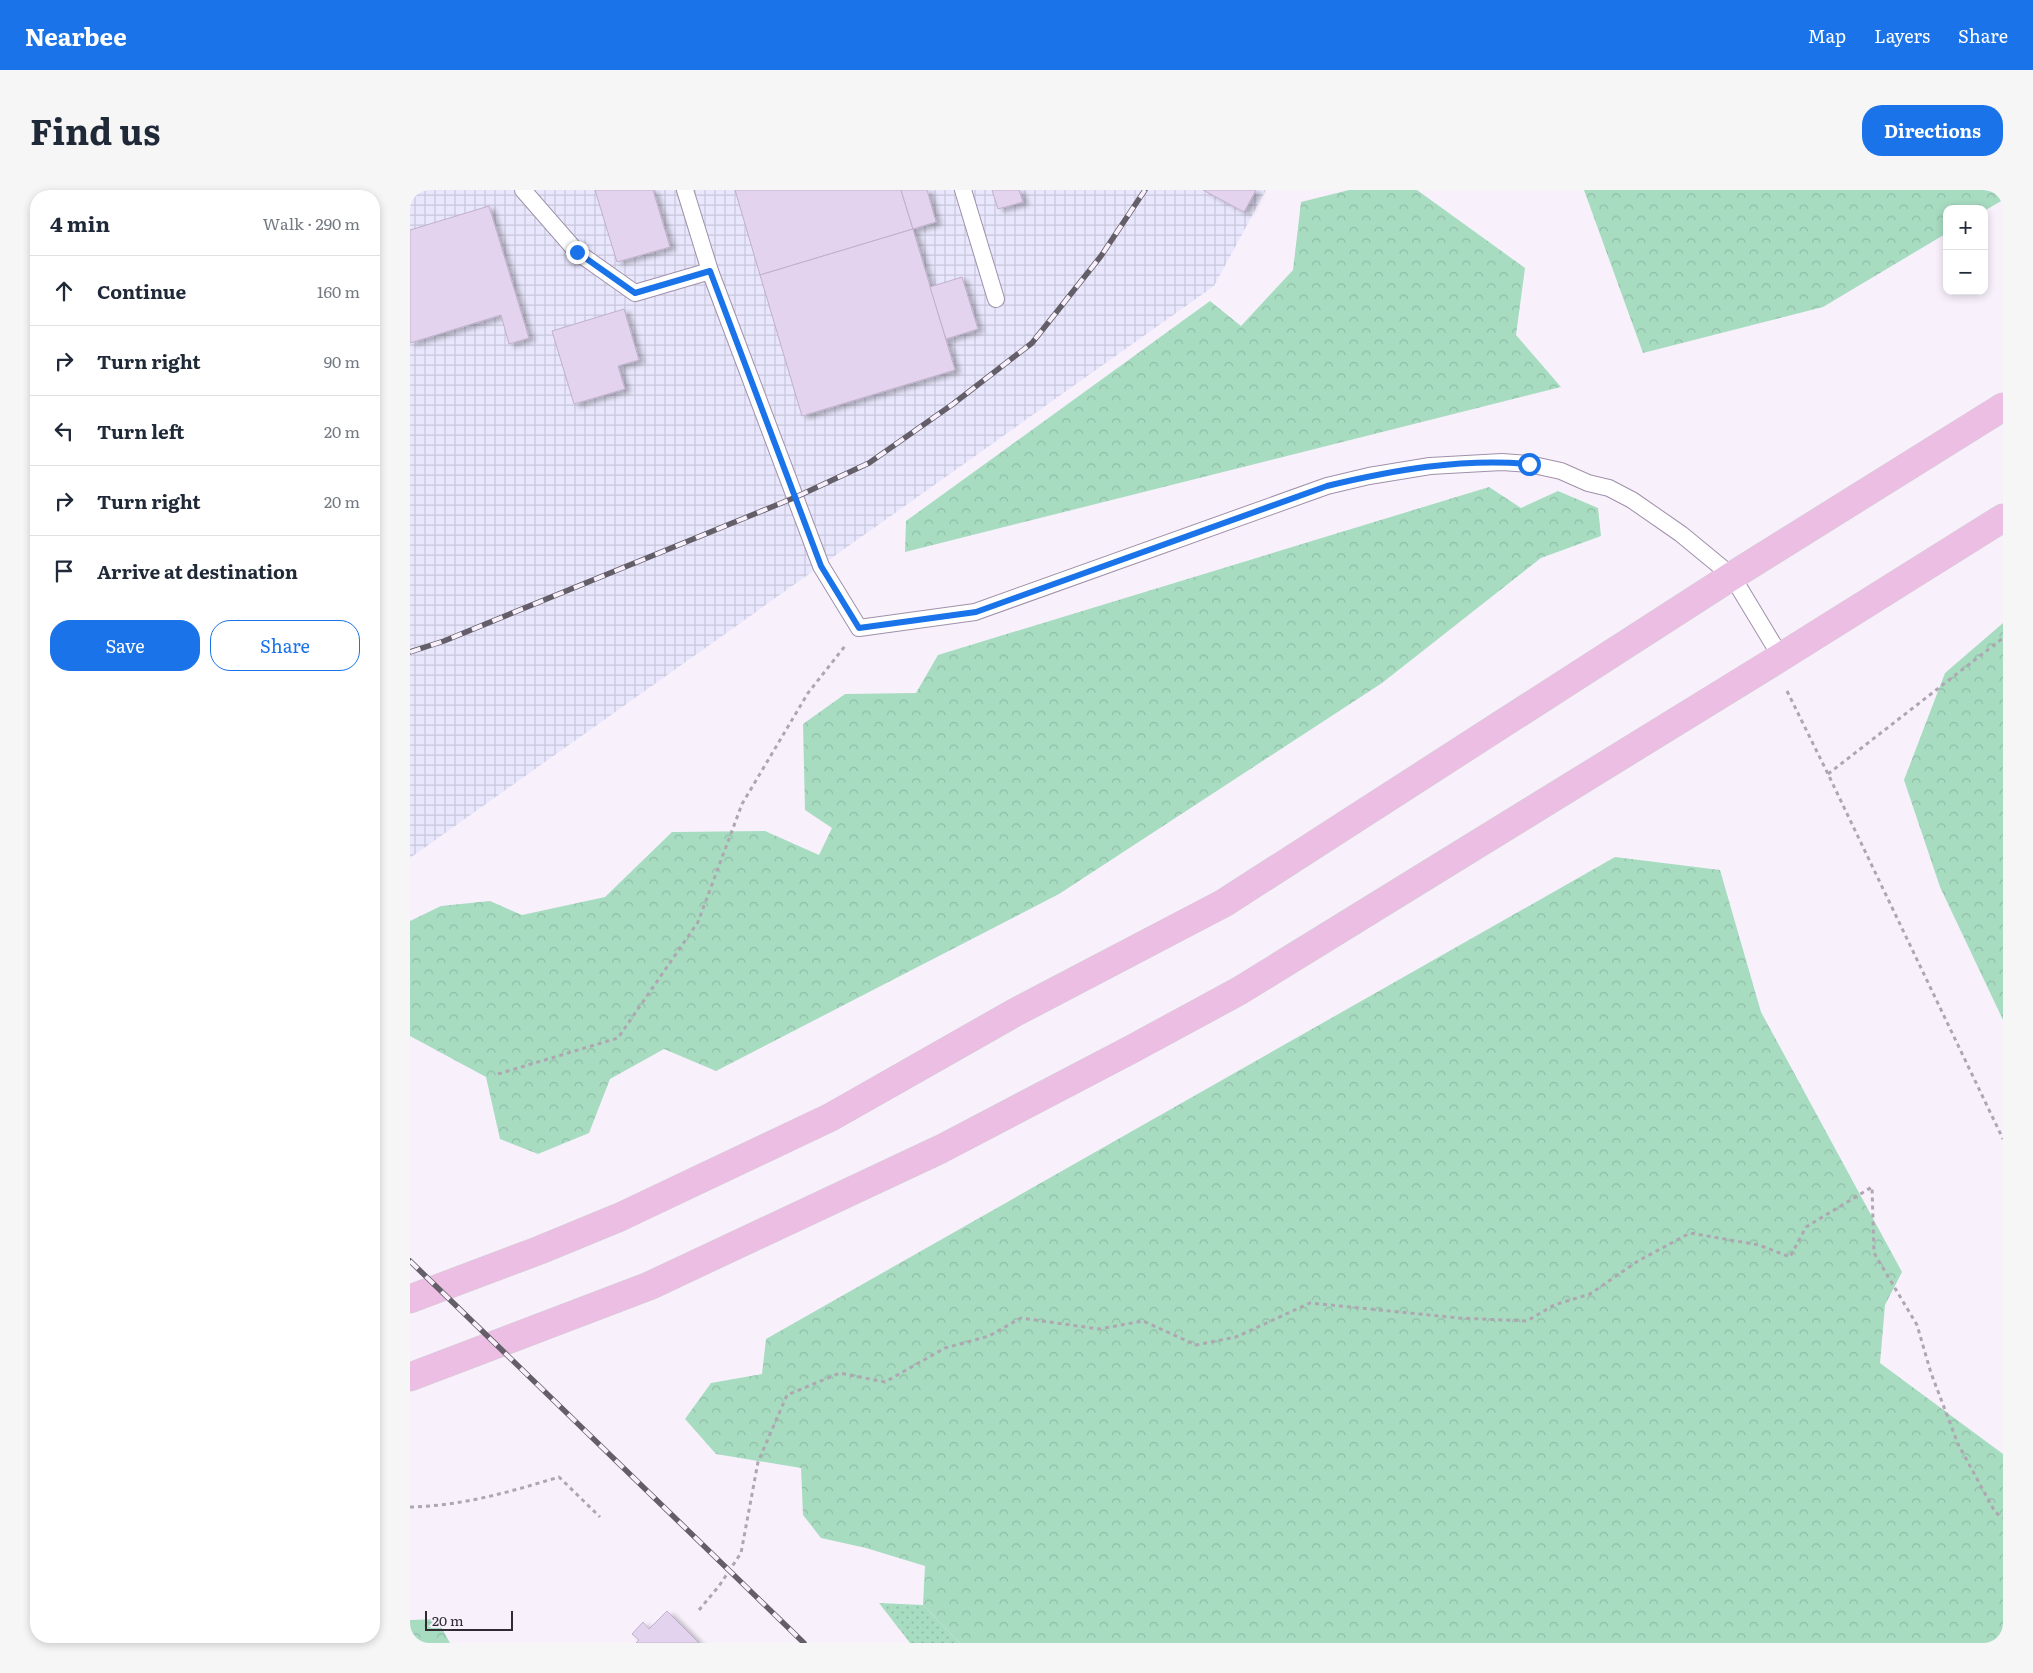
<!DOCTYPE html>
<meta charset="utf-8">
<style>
body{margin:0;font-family:Literata,serif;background:#f6f6f7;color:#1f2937}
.controls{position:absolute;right:15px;top:15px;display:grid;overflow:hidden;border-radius:10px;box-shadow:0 2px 8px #0003}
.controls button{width:45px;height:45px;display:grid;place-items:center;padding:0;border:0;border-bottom:1px solid #e0e1e3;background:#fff;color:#1f2937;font:25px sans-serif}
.scale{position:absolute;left:15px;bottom:12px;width:88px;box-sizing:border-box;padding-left:5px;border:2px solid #302a34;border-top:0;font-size:14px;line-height:18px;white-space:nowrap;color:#302a34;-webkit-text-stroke:4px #f8f1fc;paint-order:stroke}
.stop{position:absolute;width:15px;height:15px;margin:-11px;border:4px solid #1a73e8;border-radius:50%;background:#fff}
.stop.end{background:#1a73e8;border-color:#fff;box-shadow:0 1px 5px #0008}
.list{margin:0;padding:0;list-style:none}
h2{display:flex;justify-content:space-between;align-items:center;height:65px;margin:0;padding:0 20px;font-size:21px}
h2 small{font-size:16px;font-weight:400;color:#747a83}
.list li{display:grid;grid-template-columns:32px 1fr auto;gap:15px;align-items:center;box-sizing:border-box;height:70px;padding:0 20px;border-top:1px solid #e0e1e3}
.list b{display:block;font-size:19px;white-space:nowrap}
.list em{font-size:16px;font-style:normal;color:#747a83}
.actions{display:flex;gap:10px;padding:15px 20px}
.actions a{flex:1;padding:11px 0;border:1px solid #1a73e8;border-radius:20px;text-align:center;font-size:18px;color:#1a73e8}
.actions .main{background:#1a73e8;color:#fff}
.icon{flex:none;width:28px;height:28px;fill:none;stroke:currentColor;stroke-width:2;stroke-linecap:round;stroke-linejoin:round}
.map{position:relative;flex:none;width:1593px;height:1453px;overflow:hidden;border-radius:20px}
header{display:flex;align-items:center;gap:30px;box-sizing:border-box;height:70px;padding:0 25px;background:#1a73e8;color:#fff}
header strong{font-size:24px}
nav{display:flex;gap:28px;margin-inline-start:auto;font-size:18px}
.intro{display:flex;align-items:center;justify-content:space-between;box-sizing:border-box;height:120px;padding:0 30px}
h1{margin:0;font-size:35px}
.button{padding:12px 22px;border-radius:20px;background:#1a73e8;color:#fff;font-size:18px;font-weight:700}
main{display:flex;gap:30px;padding:0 30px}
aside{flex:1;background:#fff;border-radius:20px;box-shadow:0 2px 8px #0003}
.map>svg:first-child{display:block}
</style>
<header>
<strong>Nearbee</strong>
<nav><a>Map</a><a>Layers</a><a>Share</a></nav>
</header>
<div class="intro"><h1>Find us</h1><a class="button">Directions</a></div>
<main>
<aside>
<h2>4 min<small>Walk · 290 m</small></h2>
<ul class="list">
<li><svg class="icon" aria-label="ahead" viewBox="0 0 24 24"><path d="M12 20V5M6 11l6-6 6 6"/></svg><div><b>Continue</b></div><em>160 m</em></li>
<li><svg class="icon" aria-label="right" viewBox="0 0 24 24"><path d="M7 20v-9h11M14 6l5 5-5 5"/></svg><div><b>Turn right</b></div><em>90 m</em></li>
<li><svg class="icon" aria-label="left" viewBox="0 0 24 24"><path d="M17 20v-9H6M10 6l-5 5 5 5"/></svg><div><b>Turn left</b></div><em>20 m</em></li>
<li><svg class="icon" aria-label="right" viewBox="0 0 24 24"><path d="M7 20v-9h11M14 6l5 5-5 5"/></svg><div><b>Turn right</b></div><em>20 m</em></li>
<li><svg class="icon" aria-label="arrive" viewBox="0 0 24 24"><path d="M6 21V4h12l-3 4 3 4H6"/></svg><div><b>Arrive at destination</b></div></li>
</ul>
<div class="actions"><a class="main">Save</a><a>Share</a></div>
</aside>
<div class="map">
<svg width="1593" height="1453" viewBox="0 0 1593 1453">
<defs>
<pattern id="industrial-grid" width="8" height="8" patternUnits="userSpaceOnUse" patternTransform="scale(1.25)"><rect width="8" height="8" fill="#e9e7fd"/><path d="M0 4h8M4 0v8" fill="none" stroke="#c8c6d9"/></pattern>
<pattern id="grass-dots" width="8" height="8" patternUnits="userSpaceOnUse" patternTransform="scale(1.25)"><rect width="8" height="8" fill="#a7dcc1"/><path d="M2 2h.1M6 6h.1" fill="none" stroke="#90bda6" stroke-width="1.8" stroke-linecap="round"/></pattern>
<pattern id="forest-crowns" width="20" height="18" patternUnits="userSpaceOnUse" patternTransform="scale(1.25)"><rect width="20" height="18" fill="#a7dcc1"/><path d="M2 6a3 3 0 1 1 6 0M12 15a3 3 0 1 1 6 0" fill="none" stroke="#90bda6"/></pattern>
<filter id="shadow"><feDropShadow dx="5.5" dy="3" stdDeviation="2.5" flood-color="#0004"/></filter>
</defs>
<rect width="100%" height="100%" fill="#f8f1fc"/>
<!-- industrial -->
<path fill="url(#industrial-grid)" d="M 0,0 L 856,0 L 804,96 L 0,668 Z"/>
<!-- grass -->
<path fill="url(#grass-dots)" d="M 469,1413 L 513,1415 L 550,1453 L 500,1453 Z"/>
<!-- forest -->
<g fill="url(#forest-crowns)">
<path d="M 939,0 L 1007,0 L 1115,78 L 1106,145 L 1151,197 L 495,362 L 496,331 L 800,111 L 831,136 L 883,80 L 891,12 Z"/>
<path d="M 1174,0 L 1593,0 L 1593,10 L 1574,21 L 1574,19 L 1537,19 L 1537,43 L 1413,117 L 1233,163 Z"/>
<path d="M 1079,297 L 1111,318 L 1148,301 L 1188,318 L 1191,346 L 1131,368 L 972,493 L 649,704 L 306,881 L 254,859 L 200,889 L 179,943 L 128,964 L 90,949 L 76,887 L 0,846 L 0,731 L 31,716 L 80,711 L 112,725 L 195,707 L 262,642 L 355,641 L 409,665 L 422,638 L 395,620 L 393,534 L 435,504 L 506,503 L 528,465 Z"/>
<path d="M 1593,433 L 1593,830 L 1530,697 L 1494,590 L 1535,483 Z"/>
<path d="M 1205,667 L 1310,680 L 1351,822 L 1492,1082 L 1475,1115 L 1470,1173 L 1593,1264 L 1593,1453 L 550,1453 L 513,1415 L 515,1376 L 456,1358 L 411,1348 L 393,1325 L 391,1278 L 306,1264 L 275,1229 L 301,1193 L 352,1184 L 356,1149 Z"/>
<path d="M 27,1429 L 40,1453 L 0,1453 L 0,1430 Z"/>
</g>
<!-- building -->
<g fill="#e4d3ef" stroke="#c1b0cb" filter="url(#shadow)">
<path d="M 185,0 L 243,0 L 260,57 L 207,72 Z"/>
<path d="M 325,0 L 491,0 L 503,39 L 350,85 Z"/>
<path d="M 491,0 L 517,0 L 526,32 L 503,39 Z"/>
<path d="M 582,0 L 609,0 L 613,12 L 588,19 Z"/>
<path d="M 793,0 L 846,0 L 834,22 Z"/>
<path d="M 79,16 L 119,148 L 99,154 L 91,125 L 0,153 L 0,40 Z"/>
<path d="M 503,39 L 545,180 L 392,226 L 350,85 Z"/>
<path d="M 552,87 L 568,139 L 536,149 L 520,97 Z"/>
<path d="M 214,119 L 229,170 L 208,176 L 215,199 L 164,214 L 142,141 Z"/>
<path d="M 257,1421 L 289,1453 L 226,1453 L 229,1450 L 222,1444 L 233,1432 L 239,1439 Z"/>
</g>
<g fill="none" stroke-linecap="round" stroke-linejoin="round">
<!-- lane casing -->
<g stroke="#a090aa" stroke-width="18">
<g id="lane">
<path d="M 113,0 L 167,62 L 225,103 L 300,81"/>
<path d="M 275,0 L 300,81 L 411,376 L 449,438 L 565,422 L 917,296 L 959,286 L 1020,276 L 1092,272 L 1119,274 L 1151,281 L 1178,293 L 1199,298 L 1222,310 L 1271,344 L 1322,386 L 1371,467"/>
<path d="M 553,0 L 586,109"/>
</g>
</g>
<!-- primary casing -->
<g stroke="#d1d0d2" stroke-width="29">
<g id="primary">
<path d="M 0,1109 L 130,1060 L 210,1027 L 421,927 L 604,823 L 814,713 L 1322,386 L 1593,217"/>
<path d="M 0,1187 L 239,1096 L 531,959 L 722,859 L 829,801 L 1371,467 L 1593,328"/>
</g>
</g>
<!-- path -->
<g stroke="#aea7b2" stroke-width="3" stroke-dasharray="4 4" stroke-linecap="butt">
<path d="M 1377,501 L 1418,584 L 1593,949"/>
<path d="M 1418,584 L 1593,448"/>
<path d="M 88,884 L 208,848 L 288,732 L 332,614 L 398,503 L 435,456"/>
<path d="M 0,1317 C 51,1316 100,1302 149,1287 L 190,1327"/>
<path d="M 289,1420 L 309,1396 L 331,1363 L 348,1272 L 377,1205 L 430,1183 L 475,1192 L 535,1158 L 579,1146 L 611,1128 L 689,1139 L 733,1131 L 786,1155 L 826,1147 L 900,1113 L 1049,1128 L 1117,1131 L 1144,1115 L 1180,1104 L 1228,1071 L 1280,1043 L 1349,1055 L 1380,1067 L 1396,1037 L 1462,997 L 1464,1063 L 1507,1135 L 1521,1183 L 1548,1254 L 1585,1322 L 1593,1328"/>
</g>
<!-- lane -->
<use href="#lane" stroke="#fff" stroke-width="16"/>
<!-- primary -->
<use href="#primary" stroke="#ecbee4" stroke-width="28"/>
<!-- rail casing -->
<g stroke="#645e68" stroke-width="5.5">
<g id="rail">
<path d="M 0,462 L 34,451 L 386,307 L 459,273 L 543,214 L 622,153 L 691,66 L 735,0"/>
<path d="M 0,1071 L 394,1453"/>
</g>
</g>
<!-- rail -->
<use href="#rail" stroke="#f8f1fc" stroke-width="4" stroke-dasharray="11" stroke-linecap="butt"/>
</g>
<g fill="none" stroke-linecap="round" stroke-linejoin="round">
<!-- route -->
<path stroke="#1a73e8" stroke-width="6" d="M 167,62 L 225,103 L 300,81 L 411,376 L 449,438 L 566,422 L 917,296 C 983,280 1051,268 1119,274"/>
</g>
</svg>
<div class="controls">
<button>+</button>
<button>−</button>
</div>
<div class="scale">20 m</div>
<div class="stop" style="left:1119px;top:274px"></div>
<div class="stop end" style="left:167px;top:62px"></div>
</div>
</main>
